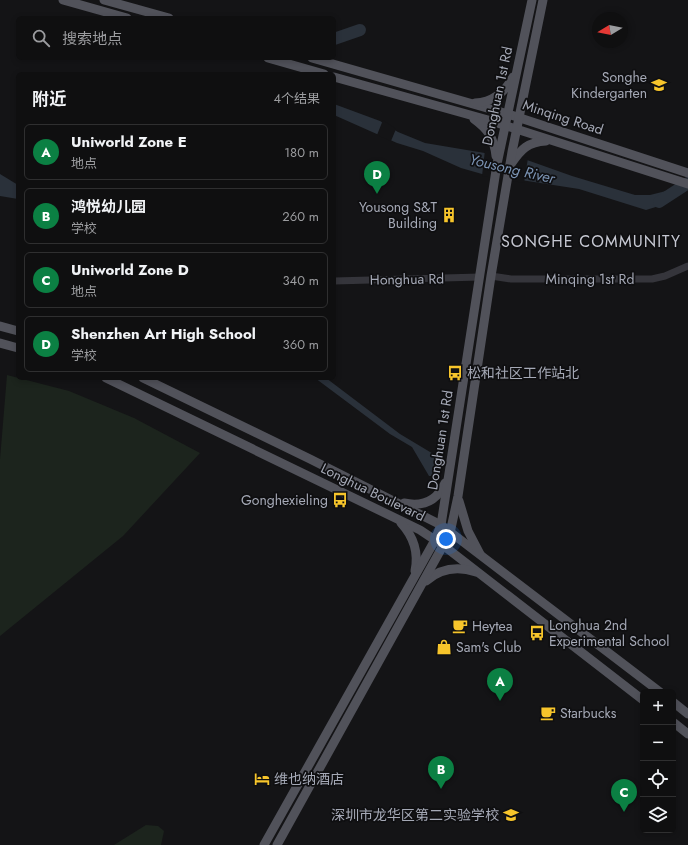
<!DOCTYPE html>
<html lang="zh">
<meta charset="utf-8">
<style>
body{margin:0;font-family:Jost,"Noto Sans SC",sans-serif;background:#1d1d1e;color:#f1f3f6}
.controls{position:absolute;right:12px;bottom:12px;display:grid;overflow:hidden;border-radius:6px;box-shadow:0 2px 6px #0003}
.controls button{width:36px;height:36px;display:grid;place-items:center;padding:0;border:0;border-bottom:1px solid #2f2f30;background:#0f0f10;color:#f1f3f6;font:20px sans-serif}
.compass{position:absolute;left:592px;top:12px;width:36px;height:36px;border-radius:50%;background:#0f0f10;box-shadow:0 2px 6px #0003;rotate:260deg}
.you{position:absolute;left:446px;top:539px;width:14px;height:14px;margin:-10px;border:3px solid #fff;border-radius:50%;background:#1a73e8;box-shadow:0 0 0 6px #1a73e833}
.badge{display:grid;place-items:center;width:26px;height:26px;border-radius:50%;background:#0b8043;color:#fff;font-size:13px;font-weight:700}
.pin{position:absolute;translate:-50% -33px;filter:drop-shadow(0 1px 2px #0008)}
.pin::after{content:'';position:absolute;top:21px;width:14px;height:12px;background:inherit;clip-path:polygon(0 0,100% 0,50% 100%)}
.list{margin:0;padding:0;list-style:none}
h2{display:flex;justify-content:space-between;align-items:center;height:52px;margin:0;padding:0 16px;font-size:17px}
h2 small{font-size:13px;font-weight:400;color:#9b9c9f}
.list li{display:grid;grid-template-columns:26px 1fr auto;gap:12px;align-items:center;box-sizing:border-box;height:56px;margin:0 8px 8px;padding:0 8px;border:1px solid #2f2f30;border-radius:6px}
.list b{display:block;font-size:15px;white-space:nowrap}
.list p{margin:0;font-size:13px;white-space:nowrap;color:#9b9c9f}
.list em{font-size:13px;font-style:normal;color:#9b9c9f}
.icon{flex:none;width:22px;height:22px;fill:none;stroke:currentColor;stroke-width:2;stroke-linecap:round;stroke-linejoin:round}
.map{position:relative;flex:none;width:688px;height:845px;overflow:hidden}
.search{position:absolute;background:#0f0f10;box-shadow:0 2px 6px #0003;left:16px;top:16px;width:320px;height:44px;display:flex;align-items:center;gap:10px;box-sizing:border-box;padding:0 14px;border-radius:6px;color:#9b9c9f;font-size:15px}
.panel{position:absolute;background:#0f0f10;box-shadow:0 2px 6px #0003;left:16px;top:72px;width:320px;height:308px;border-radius:6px}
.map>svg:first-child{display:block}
</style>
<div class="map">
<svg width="688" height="845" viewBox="0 0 688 845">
<rect width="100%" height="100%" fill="#141416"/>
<!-- green -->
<g fill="#1c241d">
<path d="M 7,375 L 69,391 L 134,418 L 200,453 L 123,536 L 0,636 L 0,645 L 0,459 Z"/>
<path d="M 146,825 L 158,826 L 164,831 L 161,845 L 114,845 Z"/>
</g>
<!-- water -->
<g fill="#2a313a">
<path d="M 334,104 L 380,121 L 398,132 L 425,143 L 527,160 L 572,176 L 635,195 L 650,195 L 666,191 L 677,195 L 659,206 L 646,210 L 579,189 L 482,174 L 461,168 L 423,151 L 397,143 L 334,115 Z"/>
<path d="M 0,174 L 18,185 L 18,199 L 0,196 Z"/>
<path d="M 315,378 L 326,378 L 400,434 L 435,455 L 433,476 L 429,476 L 412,447 L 390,434 Z"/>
</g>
<!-- pier -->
<g fill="#141416">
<path d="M 383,120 L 396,129 L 391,141 L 377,135 Z"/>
<path d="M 485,150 L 528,158 L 524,183 L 482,176 Z"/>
</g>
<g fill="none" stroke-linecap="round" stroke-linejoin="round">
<!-- river -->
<g stroke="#2a313a" stroke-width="12">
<path d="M 334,39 L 360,30"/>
<path d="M 659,202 L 688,183"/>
</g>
<!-- tertiary -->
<g stroke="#35353b" stroke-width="7">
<path d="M 491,276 L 511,279 L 652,279 L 665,276 L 688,266"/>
<path d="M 334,281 L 480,277"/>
</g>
<!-- primary -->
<g stroke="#51525a" stroke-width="9">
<path d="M 63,0 L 127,18"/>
<path d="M 104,0 L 169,18"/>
<path d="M 268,58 L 324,74"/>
<path d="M 312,58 L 508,114 L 688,173"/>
<path d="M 334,77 L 488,120 L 688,184"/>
<path d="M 475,103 C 492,102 505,92 513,77"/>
<path d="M 474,119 C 488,129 494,138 496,156"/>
<path d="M 511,164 C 521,149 528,142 546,141"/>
<path d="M 0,326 L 18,331"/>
<path d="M 0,343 L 18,348"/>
<path d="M 106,378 L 420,530 L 444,546 L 643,700"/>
<path d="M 143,378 L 310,459 L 441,525 L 660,692"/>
<path d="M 459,501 L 468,531 L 480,554"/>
<path d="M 404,503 C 423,507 437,501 445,483"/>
<path d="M 401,523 C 414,537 419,552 415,571"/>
<path d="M 426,581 C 441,568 458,566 476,572"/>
<path d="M 673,702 L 688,714"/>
<path d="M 673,722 L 688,734"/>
<path d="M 264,845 L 435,540 L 441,525 L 497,164 L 532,0"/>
<path d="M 277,845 L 450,533 L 458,496 L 491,276 L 512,152 L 543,0"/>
</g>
</g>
<!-- icons -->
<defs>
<g id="school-bare" transform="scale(1.2)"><path d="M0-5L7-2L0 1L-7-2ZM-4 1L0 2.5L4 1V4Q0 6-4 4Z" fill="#f7c52b" stroke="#0f0f11" stroke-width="2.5" paint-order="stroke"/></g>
<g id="building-bare" transform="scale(1.2)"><path d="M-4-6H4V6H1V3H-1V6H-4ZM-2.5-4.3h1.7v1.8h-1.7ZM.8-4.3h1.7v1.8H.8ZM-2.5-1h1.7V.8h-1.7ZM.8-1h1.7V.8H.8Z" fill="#f7c52b" stroke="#0f0f11" stroke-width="2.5" paint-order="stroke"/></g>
<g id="bus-bare" transform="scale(1.2)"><path d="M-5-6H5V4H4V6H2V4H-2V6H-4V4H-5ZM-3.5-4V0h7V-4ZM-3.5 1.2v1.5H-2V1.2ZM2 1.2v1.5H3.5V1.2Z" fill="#f7c52b" stroke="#0f0f11" stroke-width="2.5" paint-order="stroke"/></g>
<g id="cafe-bare" transform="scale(1.2)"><path d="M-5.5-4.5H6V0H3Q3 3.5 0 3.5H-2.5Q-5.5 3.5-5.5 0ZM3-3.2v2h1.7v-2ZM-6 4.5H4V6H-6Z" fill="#f7c52b" stroke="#0f0f11" stroke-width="2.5" paint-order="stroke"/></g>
<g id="shop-bare" transform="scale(1.2)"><path d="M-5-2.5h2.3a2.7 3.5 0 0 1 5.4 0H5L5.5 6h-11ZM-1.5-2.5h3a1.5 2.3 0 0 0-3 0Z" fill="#f7c52b" stroke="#0f0f11" stroke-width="2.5" paint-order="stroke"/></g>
<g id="hotel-bare" transform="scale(1.2)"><path d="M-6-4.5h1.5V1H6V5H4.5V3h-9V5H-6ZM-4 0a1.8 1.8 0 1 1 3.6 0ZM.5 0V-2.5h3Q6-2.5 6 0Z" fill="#f7c52b" stroke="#0f0f11" stroke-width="2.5" paint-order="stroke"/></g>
</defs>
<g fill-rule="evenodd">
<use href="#school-bare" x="659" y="85"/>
<use href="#building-bare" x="449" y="215"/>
<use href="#bus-bare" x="455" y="373"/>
<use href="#bus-bare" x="340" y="500"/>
<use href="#cafe-bare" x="460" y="626"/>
<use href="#bus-bare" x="537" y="633"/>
<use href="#shop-bare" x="444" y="647"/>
<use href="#cafe-bare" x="548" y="713"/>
<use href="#hotel-bare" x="262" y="779"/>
<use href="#school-bare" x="511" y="815"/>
</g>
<g text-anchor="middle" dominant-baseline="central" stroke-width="3.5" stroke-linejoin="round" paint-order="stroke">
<!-- poi labels -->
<g font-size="14" fill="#a5a9b6" stroke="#0f0f11" text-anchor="start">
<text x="647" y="77" text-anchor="end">Songhe<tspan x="647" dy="16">Kindergarten</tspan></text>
<text x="437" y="207" text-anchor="end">Yousong S&amp;T<tspan x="437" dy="16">Building</tspan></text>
<text x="467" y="373">松和社区工作站北</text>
<text x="328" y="500" text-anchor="end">Gonghexieling</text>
<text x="549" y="625">Longhua 2nd<tspan x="549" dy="16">Experimental School</tspan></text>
<text x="472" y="626">Heytea</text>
<text x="456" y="647">Sam's Club</text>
<text x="560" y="713">Starbucks</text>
<text x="274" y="779">维也纳酒店</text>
<text x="499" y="815" text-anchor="end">深圳市龙华区第二实验学校</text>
</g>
<!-- street labels -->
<g font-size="14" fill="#a5a9b6" stroke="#0f0f11">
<text transform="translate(497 96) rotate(-78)">Donghuan 1st Rd</text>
<text transform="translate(563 117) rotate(18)">Minqing Road</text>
<text transform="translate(407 279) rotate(-1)">Honghua Rd</text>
<text x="590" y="279">Minqing 1st Rd</text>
<text transform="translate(440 440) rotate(-81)">Donghuan 1st Rd</text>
<text transform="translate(373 492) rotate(26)">Longhua Boulevard</text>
</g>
<!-- water labels -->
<g font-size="15" font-style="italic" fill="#7b93b3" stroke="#0f0f11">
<text transform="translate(512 169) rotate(13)">Yousong River</text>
</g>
<!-- quarter labels -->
<g font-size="16" letter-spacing="1" fill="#c6c8d2" stroke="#0f0f11">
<text x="591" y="241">SONGHE COMMUNITY</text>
</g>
</g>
</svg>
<div class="controls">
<button>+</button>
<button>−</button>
<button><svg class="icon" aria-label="locate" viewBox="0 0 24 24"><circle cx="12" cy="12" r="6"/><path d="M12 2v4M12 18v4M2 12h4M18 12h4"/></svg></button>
<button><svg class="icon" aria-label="layers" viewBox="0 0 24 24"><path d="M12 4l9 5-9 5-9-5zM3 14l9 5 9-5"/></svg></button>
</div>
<svg class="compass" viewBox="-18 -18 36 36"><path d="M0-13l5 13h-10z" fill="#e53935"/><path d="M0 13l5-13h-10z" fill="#9b9c9f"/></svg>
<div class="you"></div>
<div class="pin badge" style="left:500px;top:701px">A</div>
<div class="pin badge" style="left:441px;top:789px">B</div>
<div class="pin badge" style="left:624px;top:812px">C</div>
<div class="pin badge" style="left:377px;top:194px">D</div>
<div class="search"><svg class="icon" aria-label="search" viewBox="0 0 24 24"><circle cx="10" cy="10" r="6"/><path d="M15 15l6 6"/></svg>搜索地点</div>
<section class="panel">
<h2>附近<small>4个结果</small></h2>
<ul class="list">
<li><span class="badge">A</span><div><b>Uniworld Zone E</b><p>地点</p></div><em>180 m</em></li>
<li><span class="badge">B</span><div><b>鸿悦幼儿园</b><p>学校</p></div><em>260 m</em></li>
<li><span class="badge">C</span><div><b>Uniworld Zone D</b><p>地点</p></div><em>340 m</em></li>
<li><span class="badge">D</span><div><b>Shenzhen Art High School</b><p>学校</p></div><em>360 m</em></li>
</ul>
</section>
</div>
